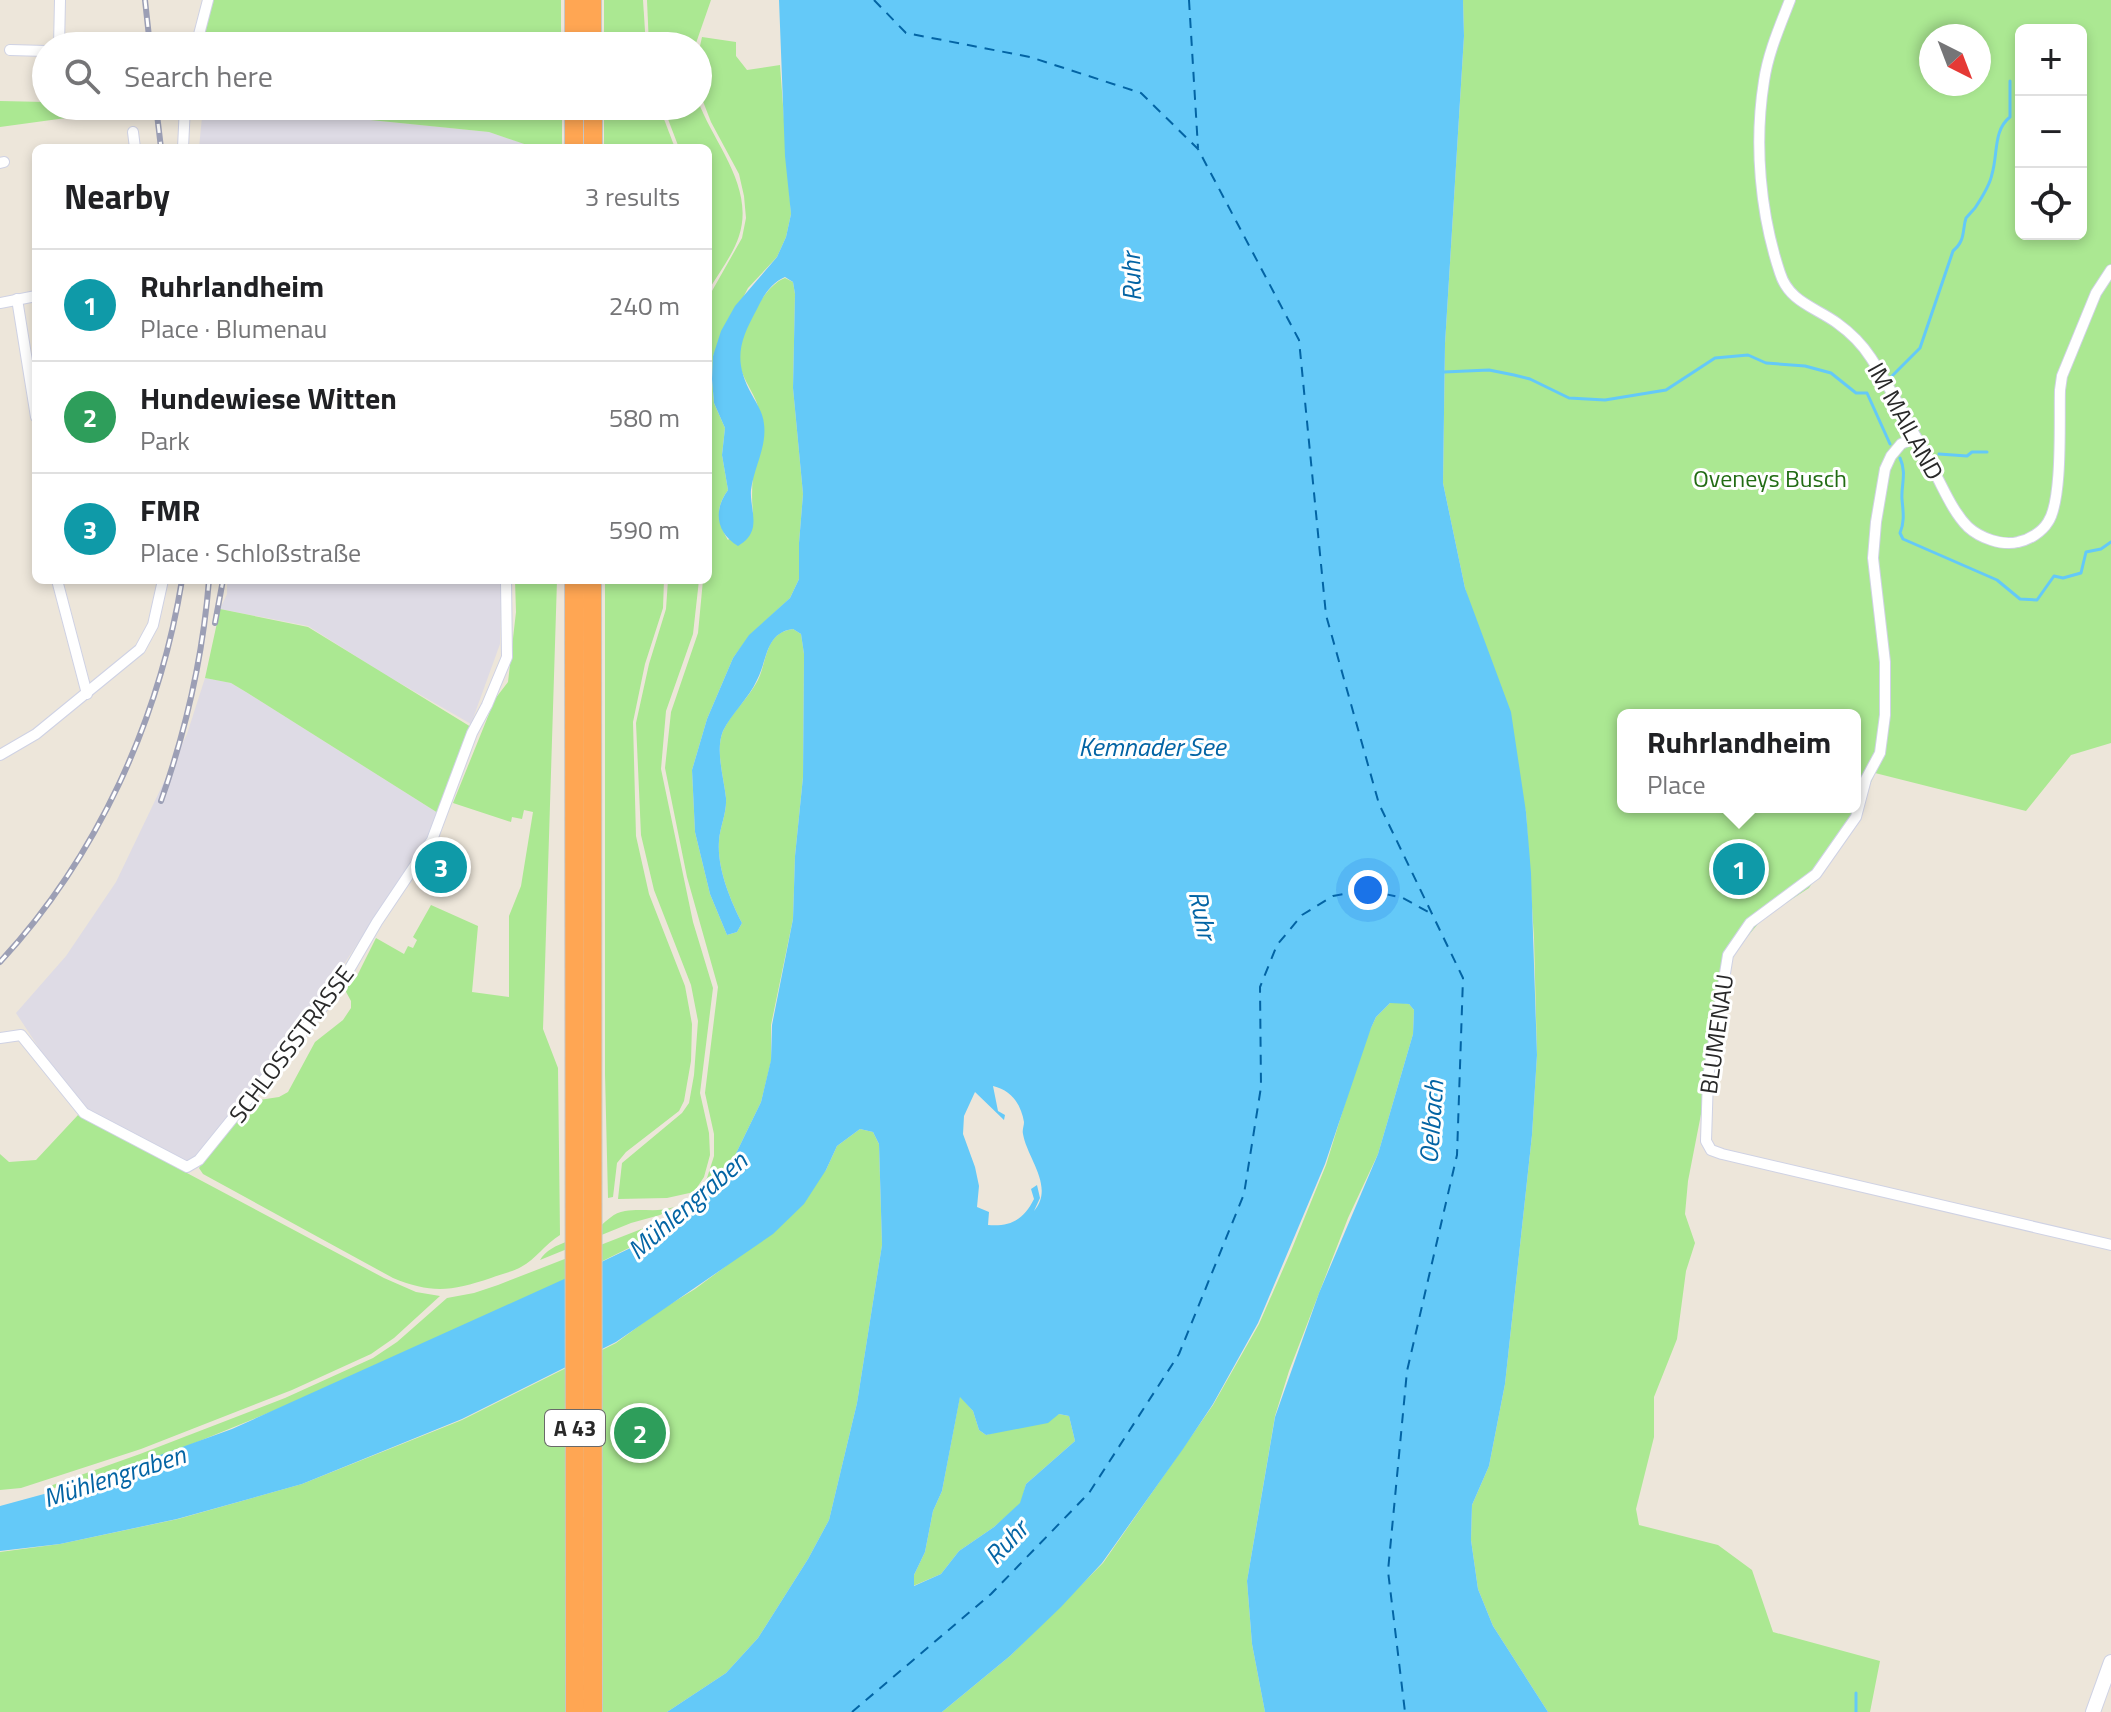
<!DOCTYPE html>
<meta charset="utf-8">
<style>
body{margin:0;font-family:"Titillium Web",sans-serif;background:#f6f6f6;color:#202124}
.controls{position:absolute;right:24px;top:24px;display:grid;overflow:hidden;border-radius:12px;box-shadow:0 4px 12px #0003}
.controls button{width:72px;height:72px;display:grid;place-items:center;padding:0;border:0;border-bottom:2px solid #e0e0e0;background:#fff;color:#202124;font:40px sans-serif}
.compass{position:absolute;left:1919px;top:24px;width:72px;height:72px;border-radius:50%;background:#fff;box-shadow:0 4px 12px #0003;rotate:138deg}
.you{position:absolute;left:1368px;top:890px;width:28px;height:28px;margin:-20px;border:6px solid #fff;border-radius:50%;background:#1a73e8;box-shadow:0 0 0 12px #1a73e833}
.badge{display:grid;place-items:center;width:52px;height:52px;border-radius:50%;background:#3550ff;color:#fff;font-size:26px;font-weight:700}
.pin{position:absolute;translate:-50% -50%;border:4px solid #fff;box-shadow:0 2px 8px #0006}
.popup{position:absolute;left:1617px;top:709px;width:244px;height:104px;box-sizing:border-box;display:grid;place-content:center;border-radius:12px;background:#fff;filter:drop-shadow(0 2px 6px #0005);font-size:26px;white-space:nowrap;color:#757577}
.popup b{font-size:30px;color:#202124}
.popup::after{content:'';position:absolute;left:50%;top:100%;margin-left:-16px;border:16px solid transparent;border-top-color:#fff}
.list{margin:0;padding:0;list-style:none}
h2{display:flex;justify-content:space-between;align-items:center;height:104px;margin:0;padding:0 32px;font-size:34px}
h2 small{font-size:26px;font-weight:400;color:#757577}
.list li{display:grid;grid-template-columns:52px 1fr auto;gap:24px;align-items:center;box-sizing:border-box;height:112px;padding:0 32px;border-top:2px solid #e0e0e0}
.list b{display:block;font-size:30px;white-space:nowrap}
.list p{margin:0;font-size:26px;white-space:nowrap;color:#757577}
.list em{font-size:26px;font-style:normal;color:#757577}
.icon{flex:none;width:44px;height:44px;fill:none;stroke:currentColor;stroke-width:2;stroke-linecap:round;stroke-linejoin:round}
.map{position:relative;flex:none;width:2111px;height:1712px;overflow:hidden}
.search{position:absolute;background:#fff;box-shadow:0 4px 12px #0003;left:32px;top:32px;width:680px;height:88px;display:flex;align-items:center;gap:20px;box-sizing:border-box;padding:0 28px;border-radius:44px;color:#757577;font-size:30px}
.panel{position:absolute;background:#fff;box-shadow:0 4px 12px #0003;left:32px;top:144px;width:680px;height:440px;border-radius:12px}
.map>svg:first-child{display:block}
</style>
<div class="map">
<svg width="2111" height="1712" viewBox="0 0 2111 1712">
<rect width="100%" height="100%" fill="#ede6da"/>
<!-- industrial -->
<g fill="#dedbe5">
<path d="M 203,106 L 231,106 L 489,132 L 525,144 L 525,148 L 199,148 Z"/>
<path d="M 227,580 L 501,580 L 500,644 L 471,724 L 384,674 L 308,626 L 220,609 L 227,594 Z"/>
<path d="M 205,678 L 231,683 L 246,692 L 438,813 L 432,830 L 327,990 L 197,1160 L 186,1162 L 93,1114 L 72,1098 L 16,1013 L 66,956 L 116,882 L 187,734 Z"/>
</g>
<!-- green -->
<g fill="#abe892" fill-rule="evenodd">
<path d="M 207,0 L 561,0 L 561,46 L 196,46 Z"/>
<path d="M 604,0 L 643,0 L 646,46 L 604,46 Z"/>
<path d="M 647,0 L 711,0 L 695,46 L 649,46 Z"/>
<path d="M 1463,0 L 2111,0 L 2111,743 L 2071,755 L 2026,811 L 1875,773 L 1856,817 L 1809,888 L 1763,918 L 1732,955 L 1688,1181 L 1685,1214 L 1695,1243 L 1686,1271 L 1677,1339 L 1654,1397 L 1654,1437 L 1636,1509 L 1639,1525 L 1718,1545 L 1752,1570 L 1773,1632 L 1880,1661 L 1870,1712 L 1548,1712 L 1493,1626 L 1478,1589 L 1471,1540 L 1472,1505 L 1489,1466 L 1505,1384 L 1532,1135 L 1537,1055 L 1534,938 L 1526,812 L 1465,588 L 1443,483 L 1445,344 L 1464,36 ZM 2021,30 L 2081,30 L 2081,234 L 2021,234 ZM 1931,36 L 1979,36 L 1979,84 L 1931,84 ZM 1623,715 L 1855,715 L 1855,807 L 1623,807 Z"/>
<path d="M 702,37 L 736,42 L 736,56 L 747,70 L 780,65 L 791,214 L 786,237 L 777,257 L 748,288 L 713,356 L 712,379 L 714,403 L 725,428 L 722,455 L 728,490 C 715,508 717,521 728,540 L 753,512 C 749,479 759,446 759,413 C 759,398 741,379 739,361 C 737,338 763,285 785,278 L 793,282 L 795,294 L 793,388 L 803,494 L 799,543 L 799,579 L 790,598 L 750,635 L 733,658 L 707,719 L 692,770 L 695,832 L 710,894 L 727,935 L 737,932 L 742,923 C 730,899 717,868 719,841 C 720,826 727,813 726,798 C 724,778 715,750 723,731 C 731,713 749,698 758,680 C 768,658 765,633 793,629 L 801,634 L 804,654 L 803,777 L 795,856 L 793,919 L 771,1025 L 771,1061 L 761,1102 L 726,1174 L 691,1211 L 643,1241 L 544,1290 L 288,1405 L 175,1451 L 77,1485 L 64,1489 L 47,1487 L 140,1454 L 285,1398 L 373,1358 L 397,1342 L 447,1298 L 474,1293 L 498,1285 L 662,1221 L 697,1194 L 707,1178 L 714,1156 L 714,1134 L 705,1093 L 718,987 L 687,877 L 665,768 L 671,712 L 698,633 L 703,580 L 708,580 L 708,298 L 742,238 L 746,218 L 744,196 L 739,174 L 711,122 L 699,91 L 698,55 Z"/>
<path d="M 0,101 L 46,102 L 46,106 L 66,106 L 66,118 L 0,127 Z"/>
<path d="M 698,101 C 714,144 755,187 739,236 C 733,255 718,274 708,291 L 708,148 L 679,148 L 663,106 L 698,106 Z"/>
<path d="M 231,106 L 562,106 L 562,148 L 536,148 L 489,132 Z"/>
<path d="M 604,106 L 659,106 L 675,148 L 604,148 Z"/>
<path d="M 515,580 L 557,580 L 543,1029 L 558,1068 L 560,1235 C 545,1244 536,1259 521,1267 C 512,1272 501,1274 491,1278 C 452,1291 432,1294 393,1278 L 203,1174 L 199,1168 L 237,1117 L 253,1101 L 279,1097 L 288,1092 L 315,1042 L 343,1020 L 351,1008 L 351,1001 L 345,990 L 357,976 L 376,938 L 404,954 L 408,946 L 413,948 L 417,940 L 413,937 L 431,905 L 478,926 L 472,992 L 509,997 L 509,916 L 521,886 L 533,812 L 524,810 L 522,819 L 512,817 L 511,822 L 453,803 L 495,699 L 508,682 L 516,612 Z"/>
<path d="M 605,580 L 664,580 L 663,608 L 645,664 L 633,722 L 636,836 L 649,894 L 685,986 L 692,1024 L 691,1061 L 684,1101 L 679,1111 L 626,1152 L 617,1163 L 613,1197 L 608,1198 L 605,1074 Z"/>
<path d="M 668,580 L 699,580 L 693,634 L 666,711 L 661,769 L 693,922 L 713,988 L 700,1093 L 709,1133 L 710,1155 L 704,1177 L 694,1192 L 667,1198 L 618,1199 L 622,1163 L 682,1113 L 689,1103 L 694,1075 L 698,1021 L 691,985 L 654,890 L 641,835 L 636,723 L 649,664 L 666,609 Z"/>
<path d="M 220,609 L 308,627 L 471,727 L 461,747 L 438,813 L 246,692 L 231,683 L 205,678 Z"/>
<path d="M 1398,1002 L 1409,1004 L 1414,1010 L 1413,1034 L 1378,1154 L 1348,1218 L 1289,1371 L 1275,1416 L 1247,1581 L 1252,1644 L 1265,1712 L 942,1712 L 1010,1656 L 1103,1563 L 1213,1405 L 1259,1324 L 1291,1251 L 1326,1165 L 1363,1045 L 1376,1017 L 1390,1003 Z"/>
<path d="M 78,1115 L 384,1278 L 416,1292 L 440,1296 L 394,1338 L 371,1354 L 292,1390 L 141,1449 L 21,1488 L 0,1490 L 0,1154 L 9,1162 L 36,1160 Z"/>
<path d="M 860,1129 L 873,1132 L 879,1144 L 882,1245 L 857,1403 L 829,1520 L 808,1559 L 758,1638 L 726,1673 L 667,1712 L 0,1712 L 0,1552 L 60,1544 L 178,1519 L 302,1484 L 462,1420 L 616,1343 L 659,1311 L 695,1289 L 726,1266 L 826,1170 L 837,1146 Z"/>
<path d="M 674,1207 L 660,1215 L 631,1223 L 540,1260 C 551,1241 583,1240 599,1227 C 608,1220 613,1213 625,1211 C 643,1208 657,1213 674,1207 Z"/>
<path d="M 960,1396 L 973,1411 L 979,1430 L 986,1435 L 1059,1414 L 1069,1416 L 1075,1441 L 1026,1484 L 1021,1503 L 994,1527 L 959,1551 L 941,1574 L 913,1586 L 914,1575 L 925,1552 L 933,1511 L 942,1491 Z"/>
</g>
<!-- water -->
<path fill="#64c9f8" fill-rule="evenodd" d="M 779,0 L 1463,0 L 1464,36 L 1445,344 L 1443,483 L 1465,588 L 1511,712 L 1526,812 L 1531,873 L 1537,1055 L 1532,1135 L 1505,1384 L 1489,1466 L 1472,1505 L 1471,1540 L 1478,1589 L 1493,1626 L 1548,1712 L 1265,1712 L 1252,1644 L 1247,1581 L 1275,1417 L 1319,1293 L 1378,1154 L 1413,1034 L 1414,1010 L 1409,1004 L 1390,1003 L 1376,1017 L 1371,1028 L 1325,1164 L 1258,1323 L 1213,1404 L 1183,1449 L 1102,1563 L 1061,1607 L 1010,1656 L 942,1712 L 667,1712 L 726,1673 L 758,1638 L 808,1559 L 829,1520 L 857,1403 L 882,1245 L 879,1144 L 873,1132 L 860,1129 L 837,1146 L 826,1170 L 804,1204 L 773,1234 L 616,1342 L 462,1419 L 302,1484 L 177,1519 L 60,1544 L 0,1551 L 0,1506 L 77,1485 L 232,1429 L 593,1266 L 643,1242 L 691,1211 L 726,1174 L 761,1102 L 771,1060 L 772,1025 L 793,919 L 795,856 L 803,777 L 804,654 L 801,634 L 793,629 C 765,633 768,659 757,680 C 749,698 731,714 723,731 C 715,750 724,778 726,798 C 727,813 720,826 719,841 C 717,868 730,899 742,923 L 737,932 L 727,935 L 710,894 L 695,832 L 692,770 L 707,719 L 733,658 L 749,635 L 790,598 L 799,579 L 799,543 L 803,494 L 793,388 L 795,294 L 793,282 L 785,277 C 772,282 763,296 757,309 C 739,342 733,361 752,395 C 757,404 763,413 764,424 C 767,447 754,467 751,490 C 750,502 755,515 753,527 C 751,536 746,541 738,546 C 716,533 713,510 728,490 L 722,455 L 725,428 L 714,403 L 712,379 L 713,356 L 721,331 L 735,306 L 777,257 L 786,237 L 791,214 L 785,156 ZM 993,1086 C 1011,1090 1021,1104 1024,1122 C 1024,1126 1022,1130 1023,1134 C 1027,1158 1055,1187 1034,1211 L 1040,1198 L 1037,1185 L 1031,1189 L 1034,1199 C 1024,1219 1011,1227 988,1225 L 989,1212 L 977,1207 L 979,1186 L 975,1167 L 963,1134 L 964,1116 L 975,1092 L 1004,1120 L 1005,1115 L 998,1111 ZM 960,1397 L 973,1411 L 979,1430 L 986,1435 L 1048,1423 L 1059,1414 L 1069,1416 L 1075,1441 L 1026,1484 L 1020,1503 L 994,1527 L 959,1551 L 941,1574 L 914,1586 L 914,1575 L 925,1552 L 933,1511 L 942,1491 Z"/>
<g fill="none" stroke-linecap="round" stroke-linejoin="round">
<!-- stream -->
<g stroke="#64c9f8" stroke-width="3">
<path d="M 1444,372 L 1489,370 L 1514,375 L 1530,379 L 1569,398 L 1605,400 L 1666,390 L 1715,358 L 1748,355 L 1766,363 L 1805,366 L 1831,373 L 1856,393 L 1867,393 L 1890,444"/>
<path d="M 1892,376 L 1920,348 L 1953,251 C 1966,240 1962,230 1966,218 C 1967,217 1974,209 1975,208 C 1981,199 1990,185 1992,174 C 1998,155 1993,130 2010,117 L 2010,81"/>
<path d="M 1939,454 L 1967,456 L 1972,452 L 1987,452"/>
<path d="M 1900,458 C 1907,473 1901,485 1902,499 C 1903,511 1905,521 1900,533 L 1903,539 L 1997,580 L 2020,599 L 2037,600 L 2054,576 L 2063,578 L 2081,573 L 2086,552 L 2101,549 L 2111,542"/>
<path d="M 1856,1693 L 1856,1712"/>
</g>
<!-- ferry -->
<g stroke="#0364a4" stroke-width="2" stroke-dasharray="10 8" stroke-linecap="butt">
<path d="M 874,0 L 906,33 L 1030,57 L 1141,93 L 1198,149 L 1299,340 L 1326,615 L 1379,804 L 1463,978 L 1457,1155 L 1407,1371 L 1388,1571 L 1405,1712"/>
<path d="M 1189,0 L 1198,148"/>
<path d="M 852,1712 L 991,1594 L 1089,1493 L 1179,1354 L 1244,1194 L 1261,1087 L 1260,987 L 1277,945 L 1302,915 L 1333,896 L 1367,890 L 1403,898 L 1432,914"/>
</g>
<!-- street casing -->
<g stroke="#cfd2e4" stroke-width="12">
<g id="street">
<path d="M 1790,0 C 1780,26 1768,53 1764,81 C 1754,144 1760,213 1780,273 C 1789,302 1815,307 1837,323 C 1851,333 1862,344 1871,358 C 1895,395 1915,436 1936,475 C 1945,492 1954,513 1968,527 C 1980,538 2002,546 2018,542 C 2029,540 2042,532 2048,522 C 2063,500 2059,419 2060,390 L 2062,376 L 2096,293 L 2111,270"/>
<path d="M 59,46 L 60,0"/>
<path d="M 196,46 L 208,0"/>
<path d="M 10,50 L 46,51"/>
<path d="M 133,132 L 135,148"/>
<path d="M 183,148 L 185,106"/>
<path d="M 0,163 L 4,162"/>
<path d="M 17,299 L 36,417"/>
<path d="M 0,303 L 36,296"/>
<path d="M 1916,437 L 1901,444 L 1891,456 L 1885,469 L 1876,522 L 1873,558 L 1885,662 L 1885,715 L 1880,753 L 1866,779 L 1856,817 L 1816,874 L 1750,923 L 1728,955 L 1708,1077 L 1706,1141 L 1711,1150 L 1722,1154 L 2111,1245"/>
<path d="M 57,580 L 87,694"/>
<path d="M 0,755 L 36,734 L 140,649 L 153,625 L 163,580"/>
<path d="M 0,1038 L 21,1035 L 84,1113 L 187,1167 L 199,1160 L 339,987 L 377,922 L 432,840 L 472,733 L 487,705 L 507,657 L 506,580"/>
</g>
</g>
<!-- secondary casing -->
<g stroke="#cfd2e4" stroke-width="16">
<path id="secondary" d="M 2093,1712 L 2111,1662"/>
</g>
<!-- highway casing -->
<g stroke="#c7c7c7" stroke-width="20">
<g id="highway">
<path d="M 592,0 L 592,46"/>
<path d="M 574,46 L 574,0"/>
<path d="M 593,106 L 593,148"/>
<path d="M 574,148 L 574,106"/>
<path d="M 574,580 L 575,1712"/>
<path d="M 592,580 L 593,1712"/>
</g>
</g>
<!-- street -->
<use href="#street" stroke="#fff" stroke-width="10"/>
<!-- secondary -->
<use href="#secondary" stroke="#fff" stroke-width="14"/>
<!-- highway -->
<use href="#highway" stroke="#ffa653" stroke-width="18"/>
<!-- rail casing -->
<g stroke="#9c9fb5" stroke-width="6">
<g id="rail">
<path d="M 145,0 L 150,46"/>
<path d="M 156,106 L 161,148"/>
<path d="M 215,623 L 223,580"/>
<path d="M 161,801 C 186,730 203,655 209,580"/>
<path d="M 0,962 C 97,857 159,721 182,580"/>
</g>
</g>
<!-- rail -->
<use href="#rail" stroke="#fff" stroke-width="3" stroke-dasharray="9" stroke-linecap="butt"/>
</g>
<g text-anchor="middle" dominant-baseline="central" stroke-width="6" stroke-linejoin="round" paint-order="stroke">
<!-- shield labels -->
<rect fill="#fff" stroke="#696969" stroke-width="2" x="545" y="1410" width="60" height="36" rx="6"/>
<g font-size="22" font-weight="bold" fill="#292929">
<text x="575" y="1428">A 43</text>
</g>
<!-- street labels -->
<g font-size="24" fill="#292929" stroke="#fff">
<text transform="translate(1906 421) rotate(61)">IM MAILAND</text>
<text transform="translate(1716 1034) rotate(-82)">BLUMENAU</text>
<text transform="translate(291 1044) rotate(-53)">SCHLOSSSTRASSE</text>
</g>
<!-- park labels -->
<g font-size="24" fill="#226c14" stroke="#fff">
<text x="1770" y="478">Oveneys Busch</text>
</g>
<!-- water labels -->
<g font-size="26" font-style="italic" fill="#0364a4" stroke="#fff">
<text transform="translate(1131 277) rotate(-92)">Ruhr</text>
<text x="1152" y="746">Kemnader See</text>
<text transform="translate(1203 915) rotate(78)">Ruhr</text>
<text transform="translate(1431 1122) rotate(-86)">Oelbach</text>
<text transform="translate(687 1205) rotate(-41)">Mühlengraben</text>
<text transform="translate(114 1476) rotate(-18)">Mühlengraben</text>
<text transform="translate(1006 1542) rotate(-47)">Ruhr</text>
</g>
</g>
</svg>
<div class="controls">
<button>+</button>
<button>−</button>
<button><svg class="icon" aria-label="locate" viewBox="0 0 24 24"><circle cx="12" cy="12" r="6"/><path d="M12 2v4M12 18v4M2 12h4M18 12h4"/></svg></button>
</div>
<svg class="compass" viewBox="-18 -18 36 36"><path d="M0-13l5 13h-10z" fill="#e53935"/><path d="M0 13l5-13h-10z" fill="#757577"/></svg>
<div class="you"></div>
<div class="pin badge" style="left:1739px;top:869px;background:#0f9aa8">1</div>
<div class="popup"><b>Ruhrlandheim</b>Place</div>
<div class="pin badge" style="left:640px;top:1433px;background:#2e9e5b">2</div>
<div class="pin badge" style="left:441px;top:867px;background:#0f9aa8">3</div>
<div class="search"><svg class="icon" aria-label="search" viewBox="0 0 24 24"><circle cx="10" cy="10" r="6"/><path d="M15 15l6 6"/></svg>Search here</div>
<section class="panel">
<h2>Nearby<small>3 results</small></h2>
<ul class="list">
<li><span class="badge" style="background:#0f9aa8">1</span><div><b>Ruhrlandheim</b><p>Place · Blumenau</p></div><em>240 m</em></li>
<li><span class="badge" style="background:#2e9e5b">2</span><div><b>Hundewiese Witten</b><p>Park</p></div><em>580 m</em></li>
<li><span class="badge" style="background:#0f9aa8">3</span><div><b>FMR</b><p>Place · Schloßstraße</p></div><em>590 m</em></li>
</ul>
</section>
</div>
